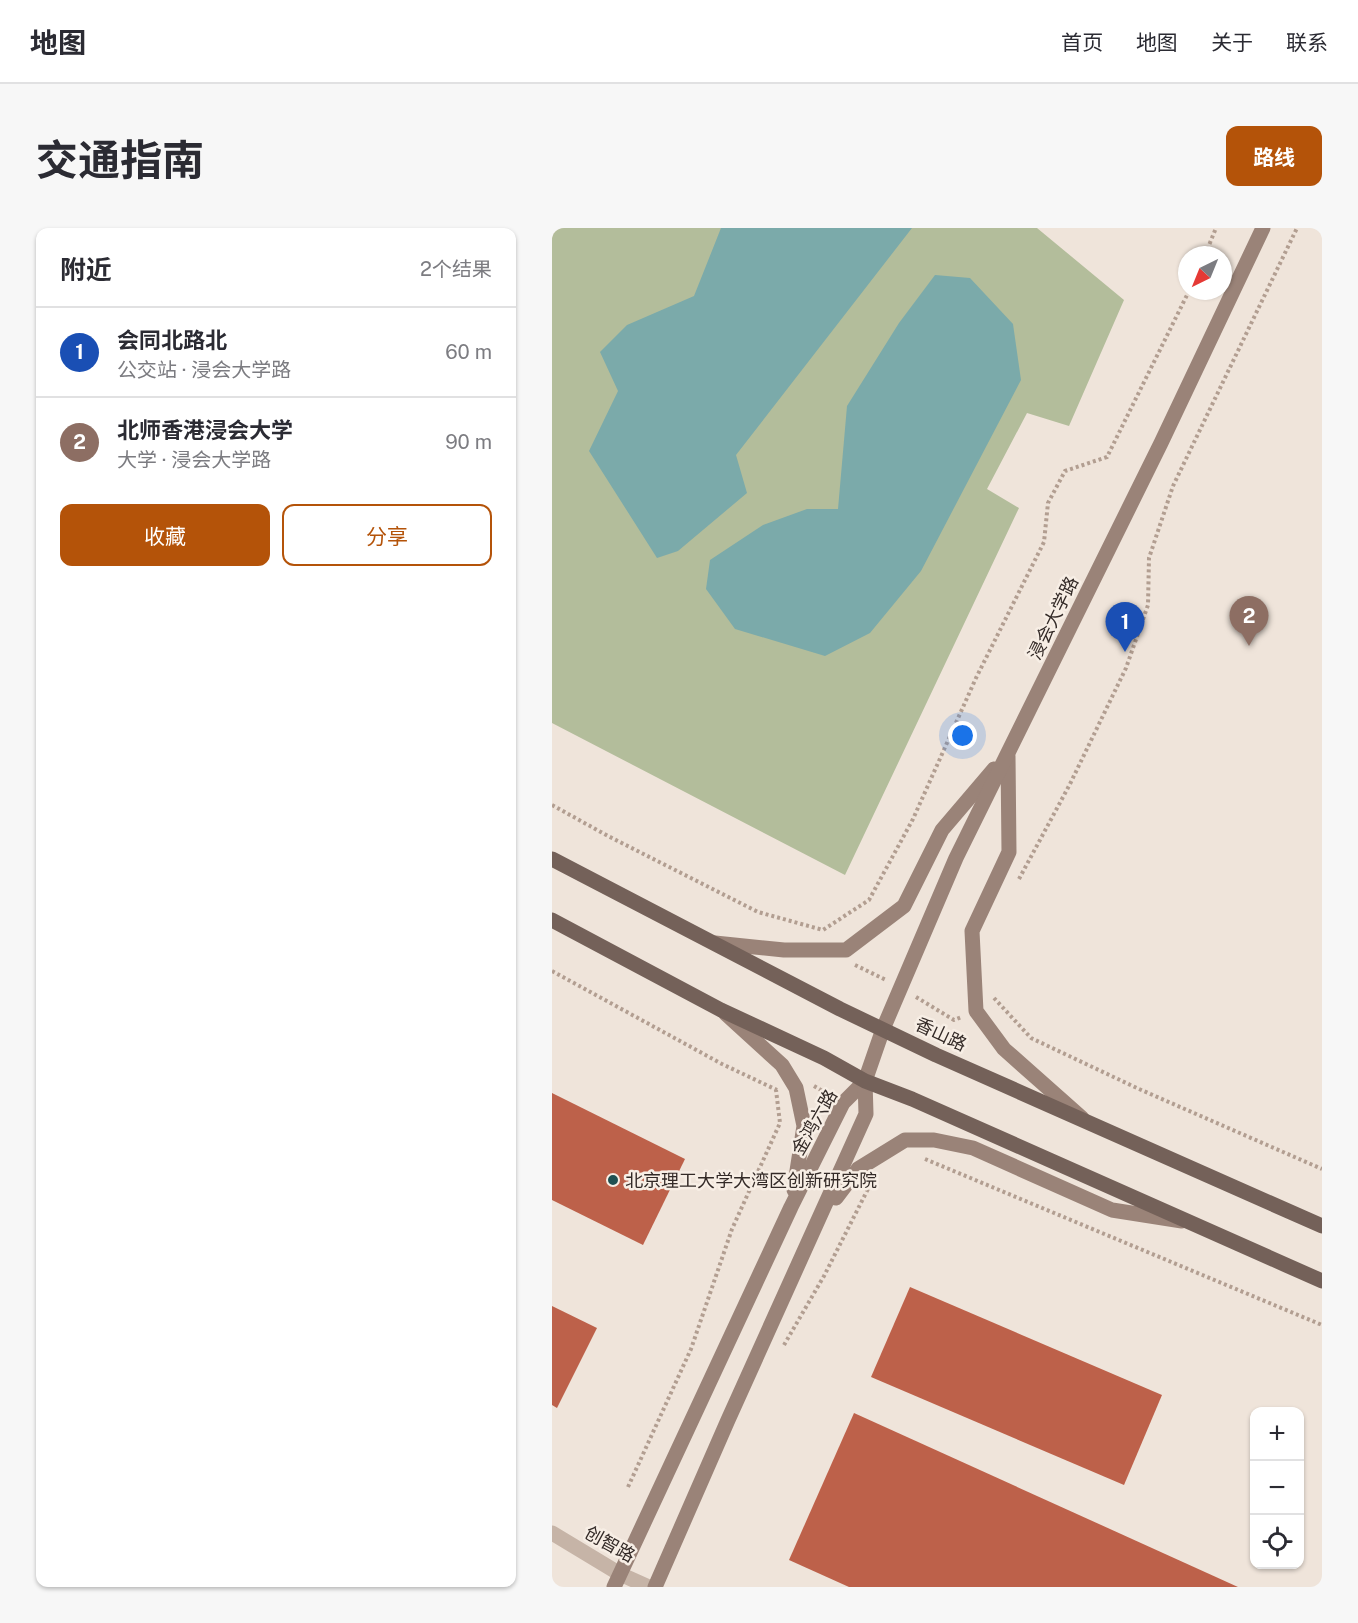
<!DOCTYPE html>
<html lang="zh">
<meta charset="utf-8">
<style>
body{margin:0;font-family:"Public Sans","Noto Sans SC",sans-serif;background:#f7f7f7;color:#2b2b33}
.controls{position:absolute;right:18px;bottom:18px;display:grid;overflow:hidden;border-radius:12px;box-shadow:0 2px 4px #0004}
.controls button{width:54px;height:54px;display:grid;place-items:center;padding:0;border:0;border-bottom:2px solid #e1e1e2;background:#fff;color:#2b2b33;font:30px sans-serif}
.compass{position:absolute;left:626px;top:18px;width:54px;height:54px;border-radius:50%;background:#fff;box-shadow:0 2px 4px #0004;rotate:223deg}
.you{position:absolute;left:411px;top:508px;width:21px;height:21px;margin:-15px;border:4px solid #fff;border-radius:50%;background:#1a73e8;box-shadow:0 0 0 9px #1a73e833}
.badge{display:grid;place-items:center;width:39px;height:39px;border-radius:50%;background:#b45309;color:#fff;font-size:20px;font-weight:700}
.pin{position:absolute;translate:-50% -50px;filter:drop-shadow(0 2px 3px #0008)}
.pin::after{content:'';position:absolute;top:32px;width:21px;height:18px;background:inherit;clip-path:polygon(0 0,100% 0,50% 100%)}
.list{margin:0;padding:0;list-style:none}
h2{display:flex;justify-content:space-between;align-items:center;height:78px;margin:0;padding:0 24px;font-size:26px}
h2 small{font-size:20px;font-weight:400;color:#7c7c81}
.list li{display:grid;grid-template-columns:39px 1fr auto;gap:18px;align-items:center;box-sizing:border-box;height:90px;padding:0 24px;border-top:2px solid #e1e1e2}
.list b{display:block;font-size:22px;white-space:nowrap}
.list p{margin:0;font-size:20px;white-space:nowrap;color:#7c7c81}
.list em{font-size:20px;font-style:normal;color:#7c7c81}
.actions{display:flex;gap:12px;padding:18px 24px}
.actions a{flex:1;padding:14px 0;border:2px solid #b45309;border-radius:12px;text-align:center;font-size:21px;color:#b45309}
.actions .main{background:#b45309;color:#fff}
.icon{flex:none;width:33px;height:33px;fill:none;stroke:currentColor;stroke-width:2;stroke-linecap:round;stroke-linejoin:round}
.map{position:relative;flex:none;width:770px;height:1359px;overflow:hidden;border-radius:12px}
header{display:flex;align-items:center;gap:36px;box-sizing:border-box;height:84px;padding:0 30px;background:#fff;border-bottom:2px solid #e1e1e2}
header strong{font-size:28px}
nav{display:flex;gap:33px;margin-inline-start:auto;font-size:21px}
.intro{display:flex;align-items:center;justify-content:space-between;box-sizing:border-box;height:144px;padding:0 36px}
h1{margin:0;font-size:42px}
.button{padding:15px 27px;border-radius:12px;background:#b45309;color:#fff;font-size:21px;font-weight:700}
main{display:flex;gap:36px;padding:0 36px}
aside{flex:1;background:#fff;border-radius:12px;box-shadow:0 2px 4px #0004}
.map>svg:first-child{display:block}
</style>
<header>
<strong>地图</strong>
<nav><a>首页</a><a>地图</a><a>关于</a><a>联系</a></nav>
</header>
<div class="intro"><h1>交通指南</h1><a class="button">路线</a></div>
<main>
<aside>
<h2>附近<small>2个结果</small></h2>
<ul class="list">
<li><span class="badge" style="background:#1a4fb4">1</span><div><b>会同北路北</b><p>公交站 · 浸会大学路</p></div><em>60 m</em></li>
<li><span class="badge" style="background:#8d6e63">2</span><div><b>北师香港浸会大学</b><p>大学 · 浸会大学路</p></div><em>90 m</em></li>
</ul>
<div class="actions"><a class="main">收藏</a><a>分享</a></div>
</aside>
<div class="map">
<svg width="770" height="1359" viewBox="0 0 770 1359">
<rect width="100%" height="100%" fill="#efe4da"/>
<!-- green -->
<path fill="#b3bd9b" d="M 0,0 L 485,0 L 572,72 L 517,198 L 475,185 L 435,261 L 467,280 L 293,647 L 0,495 Z"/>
<!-- water -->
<g fill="#7baaaa">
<path d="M 169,0 L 360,0 L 184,227 L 195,265 L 126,323 L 105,330 L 37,223 L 66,163 L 48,124 L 75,97 L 142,68 Z"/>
<path d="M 383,47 L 418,50 L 461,96 L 469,152 L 369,343 L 318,405 L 273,428 L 183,401 L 154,361 L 158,332 L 211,297 L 255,281 L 286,281 L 295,178 L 347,95 Z"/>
</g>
<!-- building -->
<g fill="#bd614a">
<path d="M 0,865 L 133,931 L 91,1017 L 0,972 Z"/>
<path d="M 358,1059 L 610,1167 L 572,1257 L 319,1149 Z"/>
<path d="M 0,1078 L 45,1100 L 5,1180 L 0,1177 Z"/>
<path d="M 302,1185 L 686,1359 L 297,1359 L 237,1332 Z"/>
</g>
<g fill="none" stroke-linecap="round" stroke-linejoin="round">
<!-- path -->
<g stroke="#b29e91" stroke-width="4" stroke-dasharray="3 3" stroke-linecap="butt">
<path d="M 653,27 L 664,0"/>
<path d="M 0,577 L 56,608 L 206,684 L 271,702 L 317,672 L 361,591 L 424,450 L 492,314 L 496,275 L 513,243 L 555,229 L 637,63"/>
<path d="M 467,651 L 518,556 L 574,440 L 596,377 L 597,330 L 621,258 L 745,0"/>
<path d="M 303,737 L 334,752"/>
<path d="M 0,743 L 170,836 L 225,862"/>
<path d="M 364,769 L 402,792 L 410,789"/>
<path d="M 442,770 L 479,810 L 587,861 L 770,941"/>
<path d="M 262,858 L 277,867"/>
<path d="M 373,931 L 770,1097"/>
<path d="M 232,1117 L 272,1048 L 318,957"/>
<path d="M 76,1259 L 139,1121 L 180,1001 L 228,895 L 224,862"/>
</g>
<!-- street -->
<path stroke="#c6b4a7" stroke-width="15" d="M 0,1305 L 68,1346 L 97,1359"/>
<!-- secondary -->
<g stroke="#9a8378" stroke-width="15">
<path d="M 456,528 L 457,624 L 420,703 L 424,783 L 452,821 L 530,890"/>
<path d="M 163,715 L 232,722 L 294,722 L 352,678 L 390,602 L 442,541"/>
<path d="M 174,786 L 230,837 L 244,860 L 252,898 L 242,962"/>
<path d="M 284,970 L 306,941 L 353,912 L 382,912 L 421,920 L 560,982 L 630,993"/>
<path d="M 62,1359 L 239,979 L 291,875 L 313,853"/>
<path d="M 103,1359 L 176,1192 L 314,886 L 313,853 L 331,801 L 404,630 L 609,215 L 711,0"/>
</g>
<!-- primary -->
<g stroke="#746159" stroke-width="15">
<path d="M 0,631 L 288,781 L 384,827 L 770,998"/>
<path d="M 0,692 L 169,782 L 272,830 L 313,853 L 360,871 L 770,1053"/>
</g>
</g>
<!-- markers -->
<circle fill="#1f5052" stroke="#f7eee5" stroke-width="2" cx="61" cy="952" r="6"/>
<g text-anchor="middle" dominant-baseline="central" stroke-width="5" stroke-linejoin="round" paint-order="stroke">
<!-- street labels -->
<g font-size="18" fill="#332a27" stroke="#f7eee5">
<text transform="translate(501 390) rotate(-64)">浸会大学路</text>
<text transform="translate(389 806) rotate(25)">香山路</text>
<text transform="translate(262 894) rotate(-60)">金鸿六路</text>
<text transform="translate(58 1316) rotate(29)">创智路</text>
</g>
<!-- poi labels -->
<g font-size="18" fill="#332a27" stroke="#f7eee5" text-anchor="start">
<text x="73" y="952">北京理工大学大湾区创新研究院</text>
</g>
</g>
</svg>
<div class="controls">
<button>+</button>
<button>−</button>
<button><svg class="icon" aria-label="locate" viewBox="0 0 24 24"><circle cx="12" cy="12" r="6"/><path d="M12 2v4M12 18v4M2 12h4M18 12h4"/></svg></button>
</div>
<svg class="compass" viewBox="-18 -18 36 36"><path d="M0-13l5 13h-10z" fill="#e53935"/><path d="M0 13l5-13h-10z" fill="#7c7c81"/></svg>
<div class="you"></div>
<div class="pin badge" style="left:573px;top:424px;background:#1a4fb4">1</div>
<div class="pin badge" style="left:697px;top:418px;background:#8d6e63">2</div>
</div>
</main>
